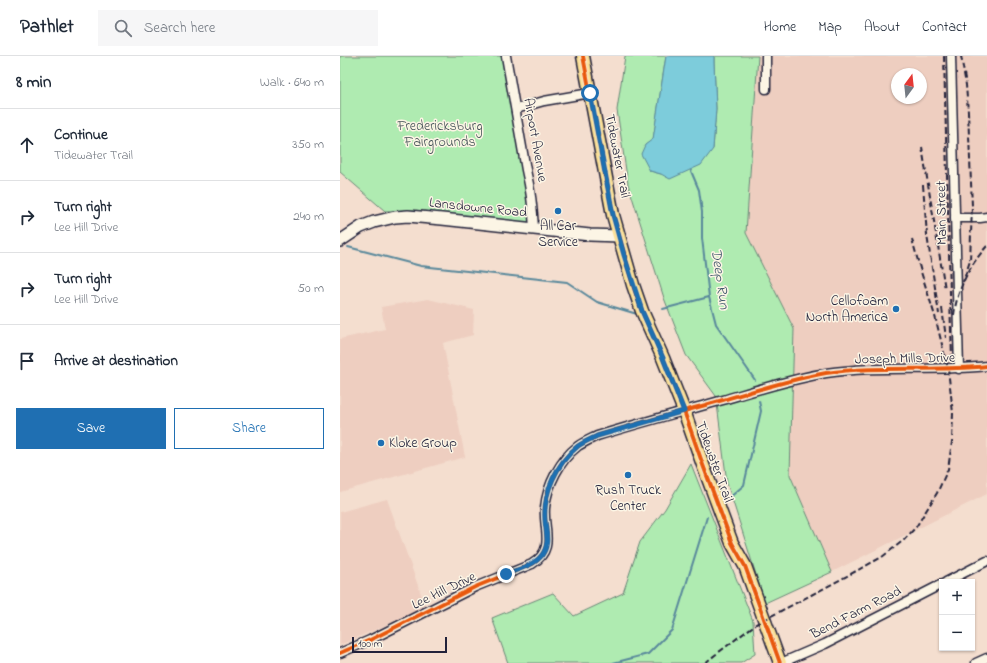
<!DOCTYPE html>
<meta charset="utf-8">
<style>
body{margin:0;font-family:"Indie Flower",sans-serif;background:#f6f6f7;color:#1f2937}
.controls{position:absolute;right:12px;bottom:12px;display:grid;overflow:hidden;border-radius:0px;box-shadow:0 1px 3px #0004}
.controls button{width:36px;height:36px;display:grid;place-items:center;padding:0;border:0;border-bottom:1px solid #e0e1e3;background:#fff;color:#1f2937;font:20px sans-serif}
.compass{position:absolute;left:551px;top:12px;width:36px;height:36px;border-radius:50%;background:#fff;box-shadow:0 1px 3px #0004;rotate:15deg}
.scale{position:absolute;left:12px;bottom:10px;width:95px;box-sizing:border-box;padding-left:4px;border:2px solid #22223b;border-top:0;font-size:11px;line-height:14px;white-space:nowrap;color:#22223b;-webkit-text-stroke:3px #fcf5e5;paint-order:stroke}
.stop{position:absolute;width:12px;height:12px;margin:-9px;border:3px solid #1f6fb2;border-radius:50%;background:#fff}
.stop.end{background:#1f6fb2;border-color:#fff;box-shadow:0 1px 4px #0008}
.list{margin:0;padding:0;list-style:none}
h2{display:flex;justify-content:space-between;align-items:center;height:52px;margin:0;padding:0 16px;font-size:17px}
h2 small{font-size:13px;font-weight:400;color:#747a83}
.list li{display:grid;grid-template-columns:26px 1fr auto;gap:12px;align-items:center;box-sizing:border-box;height:72px;padding:0 16px;border-top:1px solid #e0e1e3}
.list b{display:block;font-size:15px;white-space:nowrap}
.list p{margin:0;font-size:13px;white-space:nowrap;color:#747a83}
.list em{font-size:13px;font-style:normal;color:#747a83}
.actions{display:flex;gap:8px;padding:12px 16px}
.actions a{flex:1;padding:9px 0;border:1px solid #1f6fb2;border-radius:0px;text-align:center;font-size:14px;color:#1f6fb2}
.actions .main{background:#1f6fb2;color:#fff}
.icon{flex:none;width:22px;height:22px;fill:none;stroke:currentColor;stroke-width:2;stroke-linecap:round;stroke-linejoin:round}
.map{position:relative;flex:none;width:647px;height:607px;overflow:hidden}
header{display:flex;align-items:center;gap:24px;box-sizing:border-box;height:56px;padding:0 20px;background:#fff;border-bottom:1px solid #e0e1e3}
header strong{font-size:19px}
nav{display:flex;gap:22px;margin-inline-start:auto;font-size:14px}
.search{width:280px;height:36px;background:#f6f6f7;display:flex;align-items:center;gap:10px;box-sizing:border-box;padding:0 14px;border-radius:0px;color:#747a83;font-size:15px}
main{display:flex}
aside{flex:1;background:#fff}
.map>svg:first-child{display:block}
</style>
<header>
<strong>Pathlet</strong>
<div class="search"><svg class="icon" aria-label="search" viewBox="0 0 24 24"><circle cx="10" cy="10" r="6"/><path d="M15 15l6 6"/></svg>Search here</div>
<nav><a>Home</a><a>Map</a><a>About</a><a>Contact</a></nav>
</header>
<main>
<aside>
<h2>8 min<small>Walk · 640 m</small></h2>
<ul class="list">
<li><svg class="icon" aria-label="ahead" viewBox="0 0 24 24"><path d="M12 20V5M6 11l6-6 6 6"/></svg><div><b>Continue</b><p>Tidewater Trail</p></div><em>350 m</em></li>
<li><svg class="icon" aria-label="right" viewBox="0 0 24 24"><path d="M7 20v-9h11M14 6l5 5-5 5"/></svg><div><b>Turn right</b><p>Lee Hill Drive</p></div><em>240 m</em></li>
<li><svg class="icon" aria-label="right" viewBox="0 0 24 24"><path d="M7 20v-9h11M14 6l5 5-5 5"/></svg><div><b>Turn right</b><p>Lee Hill Drive</p></div><em>50 m</em></li>
<li><svg class="icon" aria-label="arrive" viewBox="0 0 24 24"><path d="M6 21V4h12l-3 4 3 4H6"/></svg><div><b>Arrive at destination</b></div></li>
</ul>
<div class="actions"><a class="main">Save</a><a>Share</a></div>
</aside>
<div class="map">
<svg width="647" height="607" viewBox="0 0 647 607">
<rect width="100%" height="100%" fill="#f4decf"/>
<filter id="ink" filterUnits="userSpaceOnUse"><feTurbulence type="fractalNoise" baseFrequency=".025" numOctaves="2"/><feDisplacementMap in="SourceGraphic" scale="8" xChannelSelector="R" yChannelSelector="G"/><feConvolveMatrix kernelMatrix="1 2 1 2 8 2 1 2 1" color-interpolation-filters="sRGB"/></filter>
<g filter="url(#ink)">
<!-- built -->
<g fill="#eecec0" fill-rule="evenodd">
<path d="M 418,0 L 647,0 L 647,438 L 492,516 L 450,419 L 454,273 L 406,177 ZM 557,18 L 581,18 L 581,42 L 557,42 Z"/>
<path d="M 88,243 L 134,254 L 133,279 L 103,287 L 125,401 L 0,436 L 0,283 L 45,273 L 41,251 Z"/>
<path d="M 47,443 L 86,552 L 0,589 L 0,456 Z"/>
</g>
<!-- green -->
<g fill="#afebb1" stroke="#688676">
<path d="M 0,0 L 166,0 L 192,146 L 189,167 L 74,154 L 45,155 L 0,116 Z"/>
<path d="M 285,0 L 326,0 L 313,84 L 305,89 L 310,115 L 321,118 L 373,93 L 376,53 L 374,6 L 374,0 L 418,0 L 406,177 L 454,273 L 450,419 L 492,516 L 425,547 L 387,427 L 376,340 L 346,299 L 324,242 L 288,128 L 277,54 Z"/>
<path d="M 351,408 L 413,565 L 415,598 L 401,607 L 168,607 L 152,562 L 213,537 L 234,560 L 283,537 L 300,486 L 325,453 Z"/>
</g>
<!-- water -->
<path fill="#7dccdb" stroke="#59889b" d="M 326,0 L 374,0 L 374,6 L 376,53 L 373,93 L 361,109 L 330,123 L 321,118 L 310,115 L 301,98 L 305,89 L 313,83 Z"/>
<g fill="none" stroke-linecap="round" stroke-linejoin="round">
<!-- stream -->
<g stroke="#59889b" stroke-width="2">
<path d="M 351,115 L 359,134 L 362,156 L 362,182 L 369,241 L 376,268 L 415,324"/>
<path d="M 8,191 L 81,210 L 227,226 L 257,246 L 297,258"/>
<path d="M 323,253 L 369,241"/>
<path d="M 388,443 L 404,429 L 421,355 L 419,345"/>
<path d="M 273,607 L 308,598 L 332,574 L 367,461"/>
</g>
<!-- minor casing -->
<g stroke="#22223b" stroke-width="11">
<g id="minor">
<path d="M 166,0 L 186,114 C 191,135 193,152 194,173"/>
<path d="M 611,0 L 619,313"/>
<path d="M 426,33 L 426,0"/>
<path d="M 176,53 L 204,45 L 250,37"/>
<path d="M 615,162 L 640,162 L 647,161"/>
<path d="M 606,526 L 647,505"/>
<path d="M 0,597 L 30,584 L 135,531 L 192,508 C 216,493 203,474 205,452 C 207,429 220,404 238,390 C 244,386 251,383 257,380 C 299,367 341,356 383,344 C 417,334 451,323 486,317 C 539,309 594,316 647,310"/>
<path d="M 441,607 L 485,588 L 602,528"/>
<path d="M 636,607 L 647,602"/>
</g>
</g>
<!-- secondary casing -->
<g stroke="#22223b" stroke-width="14">
<path id="secondary" d="M 0,185 L 21,171 L 34,166 L 55,161 L 68,160 L 102,163 L 250,179 L 279,180"/>
</g>
<!-- primary casing -->
<g stroke="#22223b" stroke-width="15">
<path id="primary" d="M 243,0 L 273,159 L 293,229 L 302,255 L 323,302 L 344,355 L 363,409 L 392,487 L 405,510 L 440,607"/>
</g>
<!-- minor -->
<use href="#minor" stroke="#fcf5e5" stroke-width="8"/>
<!-- secondary -->
<use href="#secondary" stroke="#fcf5e5" stroke-width="11"/>
<!-- primary -->
<use href="#primary" stroke="#fbdf96" stroke-width="12"/>
<!-- rail -->
<g stroke="#22223b" stroke-width="2" stroke-dasharray="6 3" stroke-linecap="butt">
<path d="M 604,0 L 611,277"/>
<path d="M 621,0 L 626,29 L 628,56 L 632,150 L 630,205 L 623,226"/>
<path d="M 582,91 L 605,233"/>
<path d="M 583,129 L 587,179 L 599,258"/>
<path d="M 602,252 L 606,282"/>
<path d="M 614,259 C 617,233 630,209 647,190"/>
<path d="M 611,271 L 612,302"/>
<path d="M 365,607 L 375,599 L 416,568 L 494,527 L 542,501 L 564,484 L 576,471 L 597,437 L 608,413 L 612,386 L 613,357 L 608,313 L 595,260 L 581,216 L 572,183"/>
</g>
<!-- cycleway casing -->
<g stroke="#fcf5e5" stroke-width="6">
<g id="cycleway">
<path d="M 243,0 L 273,159 L 293,229 L 302,255 L 323,302 L 344,355 L 363,409 L 392,487 L 405,510 L 440,607"/>
<path d="M 0,597 L 30,584 L 135,531 L 192,508 C 216,493 203,474 205,452 C 207,429 220,404 238,390 C 244,386 251,383 257,380 C 299,367 341,356 383,344 C 417,334 451,323 486,317 C 539,309 594,316 647,310"/>
</g>
</g>
<!-- cycleway -->
<use href="#cycleway" stroke="#e8590c" stroke-width="4"/>
</g>
</g>
<g fill="none" stroke-linecap="round" stroke-linejoin="round" filter="url(#ink)">
<!-- route -->
<path stroke="#1f6fb2" stroke-width="5" d="M 166,518 C 178,513 194,510 202,499 C 210,488 206,477 205,464 C 203,436 217,407 238,390 C 244,386 251,383 257,380 L 344,355 L 323,302 L 302,255 L 284,199 L 273,159 L 250,37"/>
</g>
<!-- markers -->
<g fill="#1f6fb2" stroke="#fcf5e5" stroke-width="1.5">
<circle cx="218" cy="155" r="4"/>
<circle cx="556" cy="253" r="4"/>
<circle cx="41" cy="387" r="4"/>
<circle cx="288" cy="419" r="4"/>
</g>
<g text-anchor="middle" dominant-baseline="central" stroke-width="3" stroke-linejoin="round" paint-order="stroke">
<!-- park labels -->
<g font-size="14" fill="#455458" stroke="#fcf5e5">
<text x="100" y="70">Fredericksburg<tspan x="100" dy="16">Fairgrounds</tspan></text>
</g>
<!-- street labels -->
<g font-size="14" fill="#22223b" stroke="#fcf5e5">
<text transform="translate(195 84) rotate(80)">Airport Avenue</text>
<text transform="translate(277 100) rotate(79)">Tidewater Trail</text>
<text transform="translate(138 152) rotate(6)">Lansdowne Road</text>
<text transform="translate(602 157) rotate(-91)">Main Street</text>
<text transform="translate(565 303) rotate(-1)">Joseph Mills Drive</text>
<text transform="translate(374 406) rotate(70)">Tidewater Trail</text>
<text transform="translate(104 535) rotate(-26)">Lee Hill Drive</text>
<text transform="translate(516 557) rotate(-27)">Bend Farm Road</text>
</g>
<!-- poi labels -->
<g font-size="14" fill="#22223b" stroke="#fcf5e5">
<text x="218" y="170">All Car<tspan x="218" dy="16">Service</tspan></text>
<text x="548" y="245" text-anchor="end">Cellofoam<tspan x="548" dy="16">North America</tspan></text>
<text x="49" y="387" text-anchor="start">Kloke Group</text>
<text x="288" y="434">Rush Truck<tspan x="288" dy="16">Center</tspan></text>
</g>
<!-- water labels -->
<g font-size="15" font-style="italic" fill="#3d556b" stroke="#fcf5e5">
<text transform="translate(380 223) rotate(82)">Deep Run</text>
</g>
</g>
</svg>
<div class="controls">
<button>+</button>
<button>−</button>
</div>
<svg class="compass" viewBox="-18 -18 36 36"><path d="M0-13l5 13h-10z" fill="#e53935"/><path d="M0 13l5-13h-10z" fill="#747a83"/></svg>
<div class="scale">100 m</div>
<div class="stop" style="left:250px;top:37px"></div>
<div class="stop end" style="left:166px;top:518px"></div>
</div>
</main>
